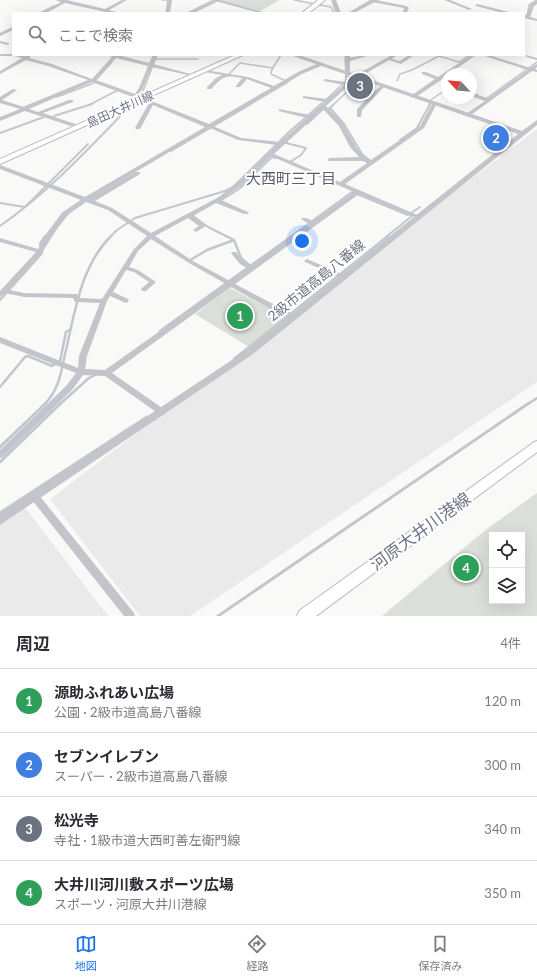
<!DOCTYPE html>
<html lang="ja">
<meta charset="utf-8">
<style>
body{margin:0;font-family:Lato,"Noto Sans JP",sans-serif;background:#f7f7f7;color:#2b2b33}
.controls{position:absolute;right:12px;bottom:12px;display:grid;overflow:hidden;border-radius:0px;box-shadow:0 4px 16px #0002}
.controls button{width:36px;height:36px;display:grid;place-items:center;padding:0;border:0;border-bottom:1px solid #e1e1e2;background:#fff;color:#2b2b33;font:20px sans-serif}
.compass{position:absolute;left:441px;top:68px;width:36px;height:36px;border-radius:50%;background:#fff;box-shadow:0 4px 16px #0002;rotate:296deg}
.you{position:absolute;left:302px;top:241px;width:14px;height:14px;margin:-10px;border:3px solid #fff;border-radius:50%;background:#1a73e8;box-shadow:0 0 0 6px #1a73e833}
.badge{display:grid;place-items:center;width:26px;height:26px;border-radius:50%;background:#1a73e8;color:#fff;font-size:13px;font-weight:700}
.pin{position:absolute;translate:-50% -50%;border:2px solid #fff;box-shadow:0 1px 4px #0006}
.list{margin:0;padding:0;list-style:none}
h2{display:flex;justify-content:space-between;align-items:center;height:52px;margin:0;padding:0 16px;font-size:17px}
h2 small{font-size:13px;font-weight:400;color:#7c7c81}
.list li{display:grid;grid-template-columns:26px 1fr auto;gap:12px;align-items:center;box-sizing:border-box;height:64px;padding:0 16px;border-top:1px solid #e1e1e2}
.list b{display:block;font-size:15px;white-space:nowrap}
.list p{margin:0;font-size:13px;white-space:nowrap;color:#7c7c81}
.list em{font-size:13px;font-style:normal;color:#7c7c81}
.icon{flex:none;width:22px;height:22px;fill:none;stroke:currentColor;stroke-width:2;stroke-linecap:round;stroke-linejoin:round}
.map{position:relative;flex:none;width:537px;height:616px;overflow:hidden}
.search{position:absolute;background:#fff;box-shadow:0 4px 16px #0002;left:12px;right:12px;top:12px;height:44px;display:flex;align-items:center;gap:10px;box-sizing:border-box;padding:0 14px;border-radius:0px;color:#7c7c81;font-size:15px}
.sheet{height:308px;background:#fff}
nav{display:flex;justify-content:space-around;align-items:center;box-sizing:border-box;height:56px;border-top:1px solid #e1e1e2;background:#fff;font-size:11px;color:#7c7c81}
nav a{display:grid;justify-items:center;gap:2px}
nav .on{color:#1a73e8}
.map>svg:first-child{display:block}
</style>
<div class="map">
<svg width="537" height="616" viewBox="0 0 537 616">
<rect width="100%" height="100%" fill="#f9f9f8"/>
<!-- built -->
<g fill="#eaeaeb">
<path d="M 537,129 L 537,382 L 190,616 L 140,616 L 50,499 Z"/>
<path d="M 23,505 L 108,616 L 0,616 L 0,518 Z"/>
</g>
<!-- green -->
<g fill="#dae0d9" fill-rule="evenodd">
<path d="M 221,0 L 280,0 L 260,11 L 220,1 Z"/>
<path d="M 230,288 L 286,317 L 249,347 L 195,314 Z"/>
<path d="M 537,493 L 537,616 L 382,616 L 488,528 ZM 492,535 L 522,535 L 522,601 L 492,601 Z"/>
</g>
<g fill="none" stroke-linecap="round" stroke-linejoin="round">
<!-- stream-far3 -->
<g stroke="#c0c7cd" stroke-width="1.5">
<path d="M 162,0 L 168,0 L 166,13"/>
<path d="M 294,0 L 331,7 L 334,13"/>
<path d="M 332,0 L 336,13"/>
<path d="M 40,13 L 54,6"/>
<path d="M 192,13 L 219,0"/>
<path d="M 352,13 L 377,0"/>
<path d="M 524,16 L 527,16 L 529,5 L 537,0"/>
<path d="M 156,59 L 198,59"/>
<path d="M 229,74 L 240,63 L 273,68"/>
<path d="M 397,81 L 400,74 L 412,70 L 439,56 L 459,62 L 469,55"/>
<path d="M 94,82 L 112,62"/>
<path d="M 471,93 L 478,95"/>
<path d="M 57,97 L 94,83"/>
<path d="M 138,98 L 143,91 L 157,55"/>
<path d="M 487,98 L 537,62"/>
<path d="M 89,105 L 118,90 L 116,90"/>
<path d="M 131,105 L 133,103"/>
<path d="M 249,105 L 288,82 L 271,74 L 272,69 L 281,55"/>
<path d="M 320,105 L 346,81 L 345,55"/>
<path d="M 333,105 L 351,88 L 356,79 L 346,76"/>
<path d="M 429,105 L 432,99 L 447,89"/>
</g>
<!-- stream-far2 -->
<g stroke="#c0c7cd" stroke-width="2">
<path d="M 330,108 L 344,124 L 362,154"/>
<path d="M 54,116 L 92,104"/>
<path d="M 307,124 L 322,110 L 330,108 L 334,104"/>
<path d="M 0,133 L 44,117"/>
<path d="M 400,140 L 417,128 L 430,104"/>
<path d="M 287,142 L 286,143 L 306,148 L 301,155 L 290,162"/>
<path d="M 171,151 L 251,104"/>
<path d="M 220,201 L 239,189 L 272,157 L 276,158"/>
<path d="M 0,203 L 25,207 L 88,144"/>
<path d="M 194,215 L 193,216 L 208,227 L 228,237"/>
<path d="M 0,226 C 50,191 90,147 132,104"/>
<path d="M 45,237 L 63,213 L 81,201"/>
<path d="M 110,237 L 117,230 L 135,218 L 225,191 L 233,187 L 288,133 L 321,104"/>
<path d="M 290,237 L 352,192 L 408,215 L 420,207"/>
<path d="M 386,237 L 412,216 L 409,214"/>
</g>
<!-- stream-far1 -->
<g stroke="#c0c7cd" stroke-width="2.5">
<path d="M 226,236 L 234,240"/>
<path d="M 192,259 L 207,250 L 234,240 L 241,258 L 249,265"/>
<path d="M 0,300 L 42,253 L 40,244 L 45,236"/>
<path d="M 160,331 L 292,236"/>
<path d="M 234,359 L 388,236"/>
<path d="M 0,387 L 25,357 L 28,356 L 52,366 L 60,361 L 66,332 L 71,329"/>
<path d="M 45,404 C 59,389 61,373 65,354 C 75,313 80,267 111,236"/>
<path d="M 60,404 L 89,378 L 97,374"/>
<path d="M 528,404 L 537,398"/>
</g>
<!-- stream -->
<g stroke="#c0c7cd" stroke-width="3">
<path d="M 0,447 L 46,403"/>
<path d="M 0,462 L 61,403"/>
<path d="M 0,513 L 147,417"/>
<path d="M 218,616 L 529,403"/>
</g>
</g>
<!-- building -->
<path fill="#aeb1b9" stroke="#dbdbda" d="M 358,81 L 367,83 L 363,90 L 353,89 Z"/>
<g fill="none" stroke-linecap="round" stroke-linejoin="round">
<!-- secondary casing -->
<g stroke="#b8bbc0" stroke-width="2">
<g id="secondary">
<path d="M 318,0 L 325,0 L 309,13 L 302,13 Z"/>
<path d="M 235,55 L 243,55 L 0,164 L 0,159 Z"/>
<path d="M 537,441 L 537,452 L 316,616 L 297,616 L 299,611 L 533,443 Z"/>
</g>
</g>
<!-- minor -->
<g fill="#c3c5ca" fill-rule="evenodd">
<path d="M 55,0 L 67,0 L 105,9 L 122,0 L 127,0 L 109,10 L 119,13 L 105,12 L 65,3 L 46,13 L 41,13 L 61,2 Z"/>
<path d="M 168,0 L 172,0 L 170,13 L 166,13 Z"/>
<path d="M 212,0 L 220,0 L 267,13 L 260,13 L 215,1 L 191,13 L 186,13 Z"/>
<path d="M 332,0 L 336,0 L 341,13 L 337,13 Z"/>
<path d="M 370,0 L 376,0 L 406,6 L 409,8 L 407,11 L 411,13 L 403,12 L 404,8 L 372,2 L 353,13 L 348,13 Z"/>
<path d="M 444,0 L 450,0 L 472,9 L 469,10 Z"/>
<path d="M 537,1 L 537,4 L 534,6 L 530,17 L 537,19 L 537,21 L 524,18 L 524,16 L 526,16 L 531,4 Z"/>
<path d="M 477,4 L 509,12 L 510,13 L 503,13 L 476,6 L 475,5 Z"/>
<path d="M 12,27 L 13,27 L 13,30 L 0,36 L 0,33 Z"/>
<path d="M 0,41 L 9,43 L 9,44 L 7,45 L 0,43 Z"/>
<path d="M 0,54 L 13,54 L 13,55 L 25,56 L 31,55 L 31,56 L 29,58 L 52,64 L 92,79 L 112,57 L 108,55 L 118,55 L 149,63 L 153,55 L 157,55 L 153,64 L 198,76 L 196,77 L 152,67 L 143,88 L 139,96 L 209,124 L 271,88 L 247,79 L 240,87 L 236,87 L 236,86 L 242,78 C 224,75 224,76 211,89 L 207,89 L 207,87 L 216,78 L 222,75 L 205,72 L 205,70 L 248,77 L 274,86 L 298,72 L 319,63 L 323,63 L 323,65 L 302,74 L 213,126 L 241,138 L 280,142 L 307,118 L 279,111 L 279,109 L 310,115 L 325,102 L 303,98 L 303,96 L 327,99 L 344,85 L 324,81 L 324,79 L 346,82 L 352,77 L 392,55 L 397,55 L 392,59 L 400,61 L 409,55 L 414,55 L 401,64 L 389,60 L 356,79 L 326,106 L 343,124 L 358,150 L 371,160 L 420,126 L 433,102 L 437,102 L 437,103 L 424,128 L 345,184 L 422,217 L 421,218 L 417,218 L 359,194 L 235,284 L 296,316 L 297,318 L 296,320 L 290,320 L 231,287 L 112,373 L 165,410 L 166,412 L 165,414 L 162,415 L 159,414 L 105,376 L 83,375 L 73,389 L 3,457 L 0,458 L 0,450 L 67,385 L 76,373 L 0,343 L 0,337 L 78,368 L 79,356 L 100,303 L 77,302 L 75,302 L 73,298 L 24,297 L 5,293 L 0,297 L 0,291 L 36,252 L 0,242 L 0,238 L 38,249 L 52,227 L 65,212 L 81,200 L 0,169 L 0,165 L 85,197 L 205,127 L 153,105 L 140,129 L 136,129 L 135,128 L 149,103 L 137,98 L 136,100 L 132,100 L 132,99 L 133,97 L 92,82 L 29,109 L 38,112 L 69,100 L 73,100 L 73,102 L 43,113 L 81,126 L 81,128 L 77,128 L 25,111 L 0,121 L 0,117 L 20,109 L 0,103 L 0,97 L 13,89 L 17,90 L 2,100 L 24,107 L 25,106 L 88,80 L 48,66 L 26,60 L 0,74 L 0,71 L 22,58 L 14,56 L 0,56 ZM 116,58 L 148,66 L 139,88 L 135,94 L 96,80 ZM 323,109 L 339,126 L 350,147 L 359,157 L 330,158 L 328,159 L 328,161 L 363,161 L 367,163 L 340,182 L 274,154 ZM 210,128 L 238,140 L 277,145 L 238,183 L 217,198 L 151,233 L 112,208 L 95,201 L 140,174 L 140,172 L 136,172 L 90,199 ZM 271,156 L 354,192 L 313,221 L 306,218 L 302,218 L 301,219 L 309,224 L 252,265 L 244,262 L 236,252 L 232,252 L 231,253 L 240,264 L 247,268 L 230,281 L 193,261 L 155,236 L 188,218 L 199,226 L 193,230 L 196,232 L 206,226 L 193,216 L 216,203 L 244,214 L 248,214 L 249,213 L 248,212 L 221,200 L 242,185 ZM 86,202 L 108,210 L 147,236 L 134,249 L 102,299 L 79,298 L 77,294 L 75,294 L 24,293 L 9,290 L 40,256 L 57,229 L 69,214 ZM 151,239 L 189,263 L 226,284 L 105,370 L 85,369 L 87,356 L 107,301 L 110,296 L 126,303 L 129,301 L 128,299 L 113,292 L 126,270 L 134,272 L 149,282 L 141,289 L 142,291 L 146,291 L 156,282 L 138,270 L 129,267 L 138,251 Z"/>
<path d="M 346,55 L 350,55 L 350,58 L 363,55 L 370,55 L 350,61 L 350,74 L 348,75 L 346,74 Z"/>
<path d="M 471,55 L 476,55 L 449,74 L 447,74 L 447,76 L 416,97 L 412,97 L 412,95 L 435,79 L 422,74 L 422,72 L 426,72 L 438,77 Z"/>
<path d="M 482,55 L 489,55 L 530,68 L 537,64 L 537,67 L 535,69 L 537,70 L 537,72 L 532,71 L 468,117 L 466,116 L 466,114 L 485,101 L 471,96 L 471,93 L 488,98 L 528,70 Z"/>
<path d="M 526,55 L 537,58 L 537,60 L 526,57 Z"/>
<path d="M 381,85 L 385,86 L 362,110 L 361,117 L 357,117 L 357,109 Z"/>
<path d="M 307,259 L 346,276 L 347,277 L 344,279 L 342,278 L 305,262 L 304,261 Z"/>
<path d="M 35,493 L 38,494 L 134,613 L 135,616 L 124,616 L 32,500 L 31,497 L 32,494 Z"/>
</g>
<!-- tertiary -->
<path fill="#c3c5ca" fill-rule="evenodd" d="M 290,55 L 299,55 L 522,131 L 537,120 L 537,125 L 253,354 L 0,525 L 0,514 L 247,350 L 518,134 Z"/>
<!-- secondary -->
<use href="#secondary" fill="#fff" fill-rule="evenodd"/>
</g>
<g text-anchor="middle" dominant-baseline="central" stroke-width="4" stroke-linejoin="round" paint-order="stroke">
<!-- far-street labels -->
<g font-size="12" fill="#6c7485" stroke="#fff">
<text transform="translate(120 109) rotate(-24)">島田大井川線</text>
</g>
<!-- street labels -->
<g font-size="14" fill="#6c7485" stroke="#fff">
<text transform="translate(316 280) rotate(-39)">2級市道高島八番線</text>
</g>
<!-- neighbourhood labels -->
<g font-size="15" fill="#595f6b" stroke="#fff">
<text x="291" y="178">大西町三丁目</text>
</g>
<!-- near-street labels -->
<g font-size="17" fill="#6c7485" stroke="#fff">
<text transform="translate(420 531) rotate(-36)">河原大井川港線</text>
</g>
</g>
</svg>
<div class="controls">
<button><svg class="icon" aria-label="locate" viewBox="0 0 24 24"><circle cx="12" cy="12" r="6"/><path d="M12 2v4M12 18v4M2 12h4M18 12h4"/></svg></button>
<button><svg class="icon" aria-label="layers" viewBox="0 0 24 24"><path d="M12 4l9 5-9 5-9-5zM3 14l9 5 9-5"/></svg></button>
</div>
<svg class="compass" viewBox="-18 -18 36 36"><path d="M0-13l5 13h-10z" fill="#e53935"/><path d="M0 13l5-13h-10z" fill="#7c7c81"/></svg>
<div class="you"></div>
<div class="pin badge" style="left:240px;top:316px;background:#2e9e5b">1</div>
<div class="pin badge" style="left:496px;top:138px;background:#3f7fe0">2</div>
<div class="pin badge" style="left:360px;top:86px;background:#6b7280">3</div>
<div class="pin badge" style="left:466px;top:568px;background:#2e9e5b">4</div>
<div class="search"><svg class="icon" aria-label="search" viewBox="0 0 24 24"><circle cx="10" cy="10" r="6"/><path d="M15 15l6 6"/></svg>ここで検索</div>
</div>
<section class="sheet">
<h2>周辺<small>4件</small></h2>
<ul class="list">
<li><span class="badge" style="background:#2e9e5b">1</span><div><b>源助ふれあい広場</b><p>公園 · 2級市道高島八番線</p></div><em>120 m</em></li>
<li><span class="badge" style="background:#3f7fe0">2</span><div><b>セブンイレブン</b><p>スーパー · 2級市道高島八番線</p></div><em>300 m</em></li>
<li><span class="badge" style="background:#6b7280">3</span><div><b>松光寺</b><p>寺社 · 1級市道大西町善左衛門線</p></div><em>340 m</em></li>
<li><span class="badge" style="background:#2e9e5b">4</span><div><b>大井川河川敷スポーツ広場</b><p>スポーツ · 河原大井川港線</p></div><em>350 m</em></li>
</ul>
</section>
<nav>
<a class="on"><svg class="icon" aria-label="map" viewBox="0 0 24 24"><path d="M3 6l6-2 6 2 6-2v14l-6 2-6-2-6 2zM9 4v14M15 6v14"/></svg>地図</a>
<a><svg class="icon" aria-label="directions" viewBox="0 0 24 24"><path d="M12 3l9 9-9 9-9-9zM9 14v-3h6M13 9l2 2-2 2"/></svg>経路</a>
<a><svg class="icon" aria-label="saved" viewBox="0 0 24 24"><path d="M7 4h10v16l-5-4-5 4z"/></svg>保存済み</a>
</nav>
